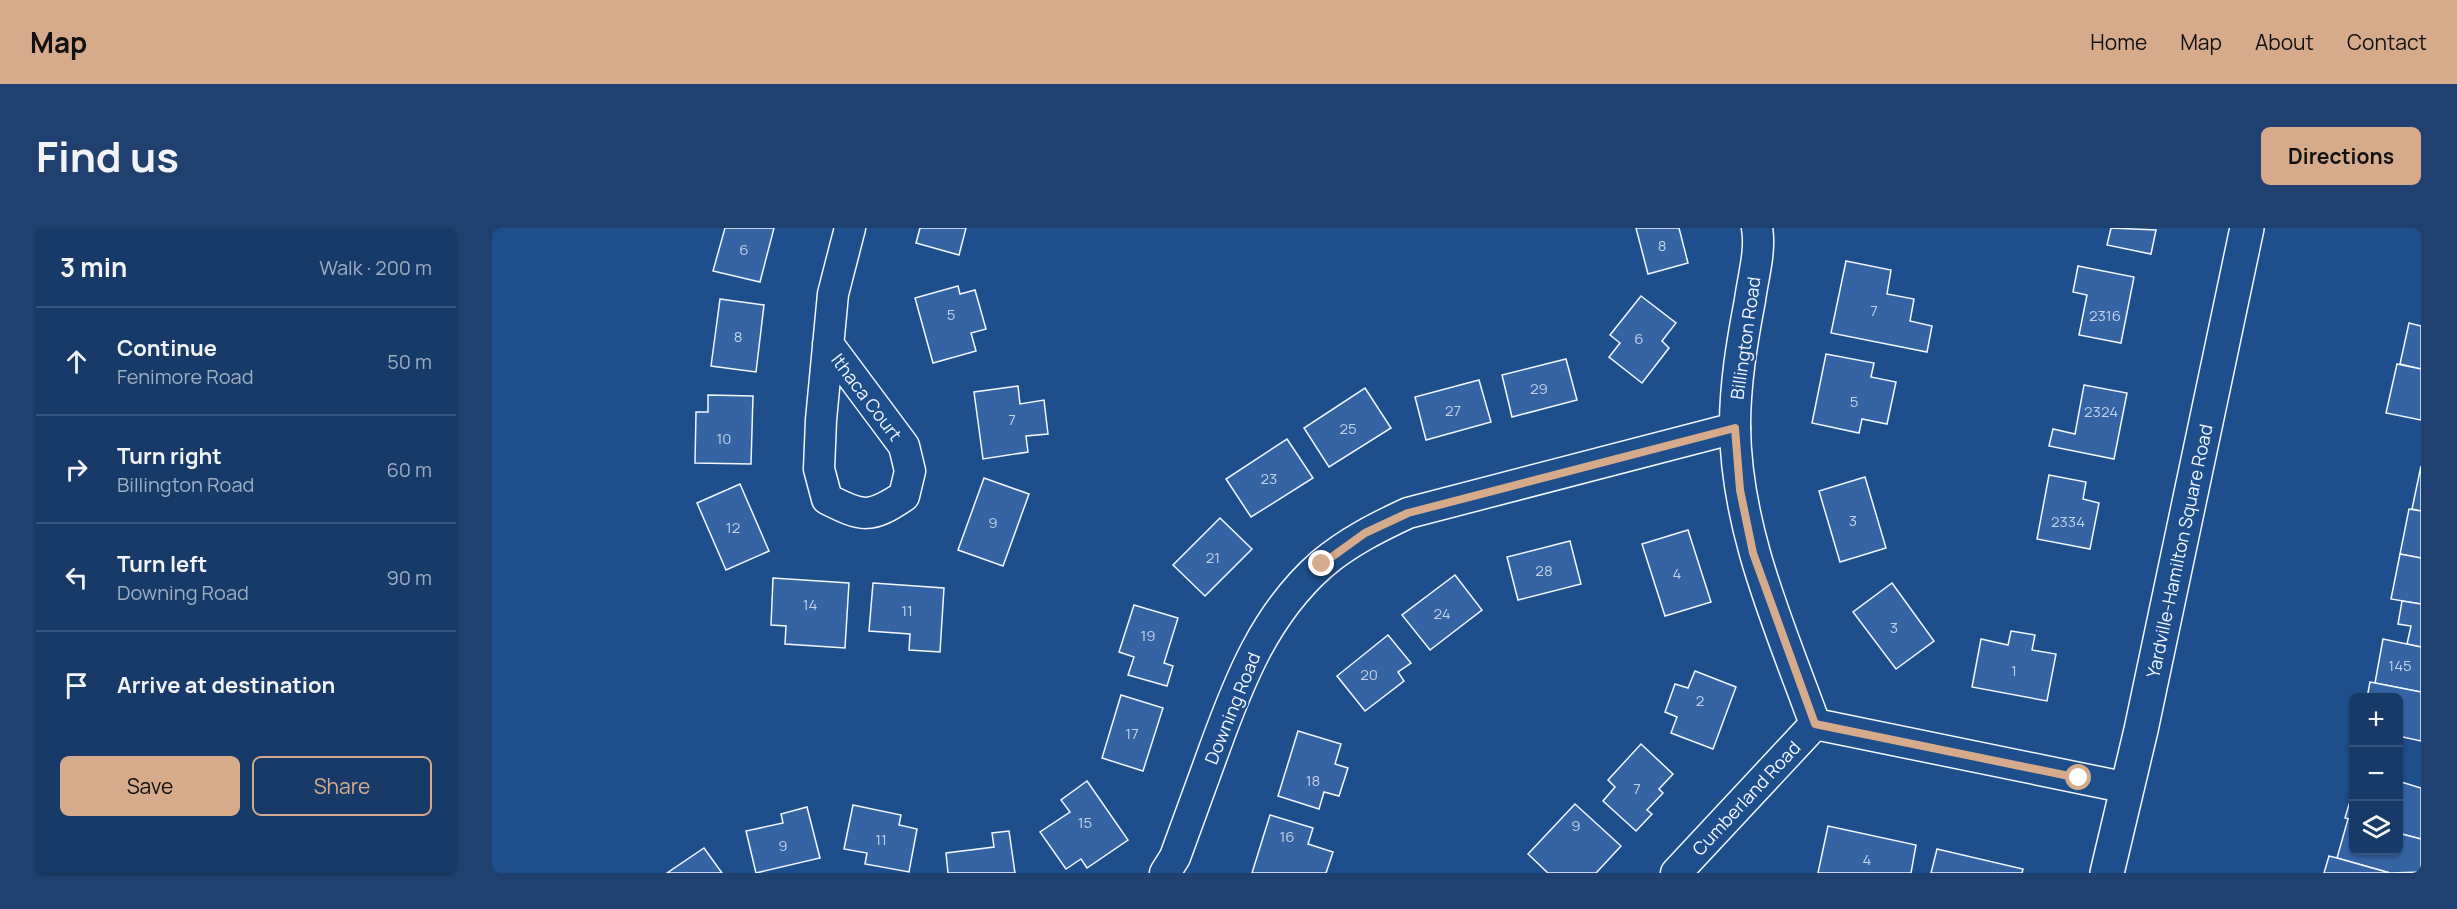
<!DOCTYPE html>
<meta charset="utf-8">
<style>
body{margin:0;font-family:Manrope,sans-serif;background:#20416f;color:#f1f3f6}
.controls{position:absolute;right:18px;bottom:18px;display:grid;overflow:hidden;border-radius:9px;box-shadow:0 2px 4px #0004}
.controls button{width:54px;height:54px;display:grid;place-items:center;padding:0;border:0;border-bottom:2px solid #36547d;background:#173a69;color:#f1f3f6;font:30px sans-serif}
.stop{position:absolute;width:18px;height:18px;margin:-14px;border:4px solid #d6ab8b;border-radius:50%;background:#fff}
.stop.end{background:#d6ab8b;border-color:#fff;box-shadow:0 2px 6px #0008}
.list{margin:0;padding:0;list-style:none}
h2{display:flex;justify-content:space-between;align-items:center;height:78px;margin:0;padding:0 24px;font-size:26px}
h2 small{font-size:20px;font-weight:400;color:#9eadc0}
.list li{display:grid;grid-template-columns:39px 1fr auto;gap:18px;align-items:center;box-sizing:border-box;height:108px;padding:0 24px;border-top:2px solid #36547d}
.list b{display:block;font-size:22px;white-space:nowrap}
.list p{margin:0;font-size:20px;white-space:nowrap;color:#9eadc0}
.list em{font-size:20px;font-style:normal;color:#9eadc0}
.actions{display:flex;gap:12px;padding:18px 24px}
.actions a{flex:1;padding:14px 0;border:2px solid #d6ab8b;border-radius:9px;text-align:center;font-size:21px;color:#d6ab8b}
.actions .main{background:#d6ab8b;color:#111}
.icon{flex:none;width:33px;height:33px;fill:none;stroke:currentColor;stroke-width:2;stroke-linecap:round;stroke-linejoin:round}
.map{position:relative;flex:none;width:1929px;height:645px;overflow:hidden;border-radius:9px}
header{display:flex;align-items:center;gap:36px;box-sizing:border-box;height:84px;padding:0 30px;background:#d6ab8b;color:#111}
header strong{font-size:28px}
nav{display:flex;gap:33px;margin-inline-start:auto;font-size:21px}
.intro{display:flex;align-items:center;justify-content:space-between;box-sizing:border-box;height:144px;padding:0 36px}
h1{margin:0;font-size:42px}
.button{padding:15px 27px;border-radius:9px;background:#d6ab8b;color:#111;font-size:21px;font-weight:700}
main{display:flex;gap:36px;padding:0 36px}
aside{flex:1;background:#173a69;border-radius:9px;box-shadow:0 2px 4px #0004}
.map>svg:first-child{display:block}
</style>
<header>
<strong>Map</strong>
<nav><a>Home</a><a>Map</a><a>About</a><a>Contact</a></nav>
</header>
<div class="intro"><h1>Find us</h1><a class="button">Directions</a></div>
<main>
<aside>
<h2>3 min<small>Walk · 200 m</small></h2>
<ul class="list">
<li><svg class="icon" aria-label="ahead" viewBox="0 0 24 24"><path d="M12 20V5M6 11l6-6 6 6"/></svg><div><b>Continue</b><p>Fenimore Road</p></div><em>50 m</em></li>
<li><svg class="icon" aria-label="right" viewBox="0 0 24 24"><path d="M7 20v-9h11M14 6l5 5-5 5"/></svg><div><b>Turn right</b><p>Billington Road</p></div><em>60 m</em></li>
<li><svg class="icon" aria-label="left" viewBox="0 0 24 24"><path d="M17 20v-9H6M10 6l-5 5 5 5"/></svg><div><b>Turn left</b><p>Downing Road</p></div><em>90 m</em></li>
<li><svg class="icon" aria-label="arrive" viewBox="0 0 24 24"><path d="M6 21V4h12l-3 4 3 4H6"/></svg><div><b>Arrive at destination</b></div></li>
</ul>
<div class="actions"><a class="main">Save</a><a>Share</a></div>
</aside>
<div class="map">
<svg width="1929" height="645" viewBox="0 0 1929 645">
<rect width="100%" height="100%" fill="#1f4e8c"/>
<!-- building -->
<g fill="#3563a3" stroke="#f2f6ff" stroke-width="1.5">
<path d="M 233,0 L 282,0 L 268,54 L 221,43 Z"/>
<path d="M 428,0 L 474,0 L 467,27 L 424,15 Z"/>
<path d="M 1144,0 L 1187,0 L 1196,35 L 1156,46 Z"/>
<path d="M 1619,0 L 1664,2 L 1659,26 L 1615,17 Z"/>
<path d="M 1354,33 L 1399,42 L 1395,66 L 1422,71 L 1418,93 L 1440,98 L 1435,124 L 1339,105 Z"/>
<path d="M 1586,38 L 1642,49 L 1629,115 L 1587,107 L 1595,67 L 1581,64 Z"/>
<path d="M 466,58 L 468,66 L 483,62 L 494,101 L 479,105 L 484,123 L 441,135 L 423,70 Z"/>
<path d="M 1149,68 L 1184,95 L 1170,113 L 1177,120 L 1150,155 L 1117,129 L 1128,115 L 1118,107 Z"/>
<path d="M 228,71 L 272,77 L 264,144 L 219,138 Z"/>
<path d="M 1917,95 L 1929,98 L 1929,141 L 1908,136 Z"/>
<path d="M 1334,126 L 1382,135 L 1379,149 L 1404,154 L 1395,196 L 1370,191 L 1367,205 L 1320,195 Z"/>
<path d="M 1074,131 L 1085,172 L 1020,189 L 1010,147 Z"/>
<path d="M 1905,136 L 1929,141 L 1929,192 L 1894,185 Z"/>
<path d="M 987,152 L 999,194 L 934,212 L 923,169 Z"/>
<path d="M 1592,157 L 1635,165 L 1622,231 L 1557,218 L 1561,201 L 1583,206 Z"/>
<path d="M 526,158 L 528,176 L 552,172 L 556,206 L 534,208 L 536,224 L 491,231 L 482,164 Z"/>
<path d="M 873,160 L 899,200 L 837,239 L 812,200 Z"/>
<path d="M 216,167 L 261,168 L 259,236 L 203,235 L 204,184 L 216,184 Z"/>
<path d="M 795,211 L 821,250 L 759,289 L 734,251 Z"/>
<path d="M 1929,238 L 1929,283 L 1920,281 Z"/>
<path d="M 1557,247 L 1594,254 L 1591,271 L 1607,275 L 1598,321 L 1545,311 Z"/>
<path d="M 1373,249 L 1394,320 L 1348,334 L 1327,263 Z"/>
<path d="M 492,250 L 537,266 L 511,338 L 466,322 Z"/>
<path d="M 248,256 L 277,323 L 234,342 L 205,275 Z"/>
<path d="M 1917,281 L 1929,283 L 1929,330 L 1908,326 Z"/>
<path d="M 728,290 L 760,321 L 713,368 L 681,337 Z"/>
<path d="M 1196,302 L 1219,374 L 1173,388 L 1150,316 Z"/>
<path d="M 1078,313 L 1089,356 L 1026,372 L 1015,329 Z"/>
<path d="M 1908,326 L 1929,330 L 1929,376 L 1899,371 Z"/>
<path d="M 963,347 L 990,382 L 938,422 L 910,387 Z"/>
<path d="M 281,350 L 357,355 L 353,420 L 293,416 L 294,398 L 279,397 Z"/>
<path d="M 381,355 L 452,360 L 448,424 L 417,422 L 418,406 L 377,403 Z"/>
<path d="M 1400,355 L 1442,413 L 1404,441 L 1361,384 Z"/>
<path d="M 1910,373 L 1929,376 L 1929,419 L 1915,416 L 1919,398 L 1906,396 Z"/>
<path d="M 642,377 L 686,390 L 672,435 L 681,438 L 675,458 L 636,447 L 642,429 L 627,424 Z"/>
<path d="M 1519,403 L 1543,407 L 1540,422 L 1564,426 L 1555,473 L 1480,459 L 1489,411 L 1516,417 Z"/>
<path d="M 896,407 L 919,435 L 906,444 L 912,453 L 873,483 L 845,448 Z"/>
<path d="M 1891,411 L 1929,419 L 1929,464 L 1883,455 Z"/>
<path d="M 1203,443 L 1244,459 L 1221,521 L 1179,505 L 1185,489 L 1173,484 L 1183,456 L 1196,460 Z"/>
<path d="M 1878,454 L 1929,464 L 1929,513 L 1906,508 L 1906,470 L 1875,470 Z"/>
<path d="M 629,467 L 671,480 L 651,543 L 610,530 Z"/>
<path d="M 806,503 L 849,516 L 843,536 L 856,540 L 847,568 L 832,564 L 827,581 L 786,568 Z"/>
<path d="M 1149,516 L 1181,546 L 1167,561 L 1171,565 L 1155,582 L 1160,586 L 1144,603 L 1111,573 L 1123,559 L 1116,552 Z"/>
<path d="M 595,553 L 636,612 L 595,640 L 589,631 L 574,641 L 548,604 L 578,584 L 569,572 Z"/>
<path d="M 1906,553 L 1929,560 L 1929,611 L 1906,605 Z"/>
<path d="M 1862,560 L 1862,592 L 1853,590 Z"/>
<path d="M 1083,576 L 1129,618 L 1104,645 L 1056,645 L 1036,626 Z"/>
<path d="M 361,577 L 409,587 L 407,597 L 425,601 L 417,644 L 373,636 L 375,625 L 352,621 Z"/>
<path d="M 315,579 L 328,630 L 264,645 L 254,603 L 291,595 L 289,586 Z"/>
<path d="M 778,587 L 821,600 L 816,616 L 841,624 L 834,645 L 760,645 Z"/>
<path d="M 1856,591 L 1862,592 L 1862,622 L 1906,622 L 1906,605 L 1929,611 L 1929,644 L 1898,645 L 1845,630 Z"/>
<path d="M 1336,598 L 1424,617 L 1419,645 L 1326,645 Z"/>
<path d="M 517,603 L 523,645 L 456,645 L 454,625 L 502,619 L 500,605 Z"/>
<path d="M 212,620 L 230,645 L 175,645 Z"/>
<path d="M 1445,621 L 1531,641 L 1530,645 L 1439,645 Z"/>
<path d="M 1837,628 L 1845,630 L 1898,645 L 1832,645 Z"/>
</g>
<g fill="none" stroke-linecap="round" stroke-linejoin="round">
<!-- street casing -->
<g stroke="#f2f6ff" stroke-width="33">
<g id="street">
<path d="M 1265,0 C 1269,23 1261,49 1258,72 C 1250,114 1243,156 1243,198 C 1244,303 1288,399 1323,496"/>
<path d="M 336,116 L 412,218 L 418,243 L 412,268 C 378,291 371,289 335,271 L 327,241 L 329,192 L 341,66 L 358,0"/>
<path d="M 1323,496 L 1636,560"/>
<path d="M 673,645 L 683,629 C 696,594 709,558 722,522 C 747,453 773,386 830,336 C 856,314 886,299 916,285 L 1243,200"/>
<path d="M 1184,645 L 1323,496"/>
</g>
</g>
<!-- secondary casing -->
<g stroke="#f2f6ff" stroke-width="36">
<path id="secondary" d="M 1615,645 L 1649,502 L 1755,0"/>
</g>
<!-- street -->
<use href="#street" stroke="#1f4e8c" stroke-width="30"/>
<!-- secondary -->
<use href="#secondary" stroke="#1f4e8c" stroke-width="33"/>
</g>
<g fill="none" stroke-linecap="round" stroke-linejoin="round">
<!-- route -->
<path stroke="#d6ab8b" stroke-width="8" d="M 830,336 L 873,305 L 916,285 L 1243,200 L 1248,262 L 1261,325 L 1323,496 L 1587,550"/>
</g>
<g text-anchor="middle" dominant-baseline="central" stroke-width="4.5" stroke-linejoin="round" paint-order="stroke">
<!-- number labels -->
<g font-size="15" fill="#c3d1e8">
<text x="1170" y="17">8</text>
<text x="252" y="21">6</text>
<text x="1382" y="82">7</text>
<text x="459" y="86">5</text>
<text x="1613" y="87">2316</text>
<text x="246" y="108">8</text>
<text x="1147" y="110">6</text>
<text x="1047" y="160">29</text>
<text x="1362" y="173">5</text>
<text x="961" y="182">27</text>
<text x="1609" y="183">2324</text>
<text x="520" y="191">7</text>
<text x="856" y="200">25</text>
<text x="232" y="210">10</text>
<text x="777" y="250">23</text>
<text x="1361" y="292">3</text>
<text x="1576" y="293">2334</text>
<text x="501" y="294">9</text>
<text x="241" y="299">12</text>
<text x="721" y="329">21</text>
<text x="1052" y="342">28</text>
<text x="1185" y="345">4</text>
<text x="318" y="376">14</text>
<text x="415" y="382">11</text>
<text x="950" y="385">24</text>
<text x="1402" y="399">3</text>
<text x="656" y="407">19</text>
<text x="1908" y="437">145</text>
<text x="1522" y="442">1</text>
<text x="877" y="446">20</text>
<text x="1208" y="472">2</text>
<text x="640" y="505">17</text>
<text x="821" y="552">18</text>
<text x="1145" y="560">7</text>
<text x="593" y="594">15</text>
<text x="1084" y="597">9</text>
<text x="795" y="608">16</text>
<text x="389" y="611">11</text>
<text x="291" y="617">9</text>
<text x="1375" y="631">4</text>
</g>
<!-- street labels -->
<g font-size="18" fill="#f2f6ff" stroke="#1f4e8c">
<text transform="translate(1253 110) rotate(-82)">Billington Road</text>
<text transform="translate(375 169) rotate(53)">Ithaca Court</text>
<text transform="translate(1687 323) rotate(-78)">Yardville-Hamilton Square Road</text>
<text transform="translate(740 480) rotate(-68)">Downing Road</text>
<text transform="translate(1254 570) rotate(-47)">Cumberland Road</text>
</g>
</g>
</svg>
<div class="controls">
<button>+</button>
<button>−</button>
<button><svg class="icon" aria-label="layers" viewBox="0 0 24 24"><path d="M12 4l9 5-9 5-9-5zM3 14l9 5 9-5"/></svg></button>
</div>
<div class="stop" style="left:1587px;top:550px"></div>
<div class="stop end" style="left:830px;top:336px"></div>
</div>
</main>
